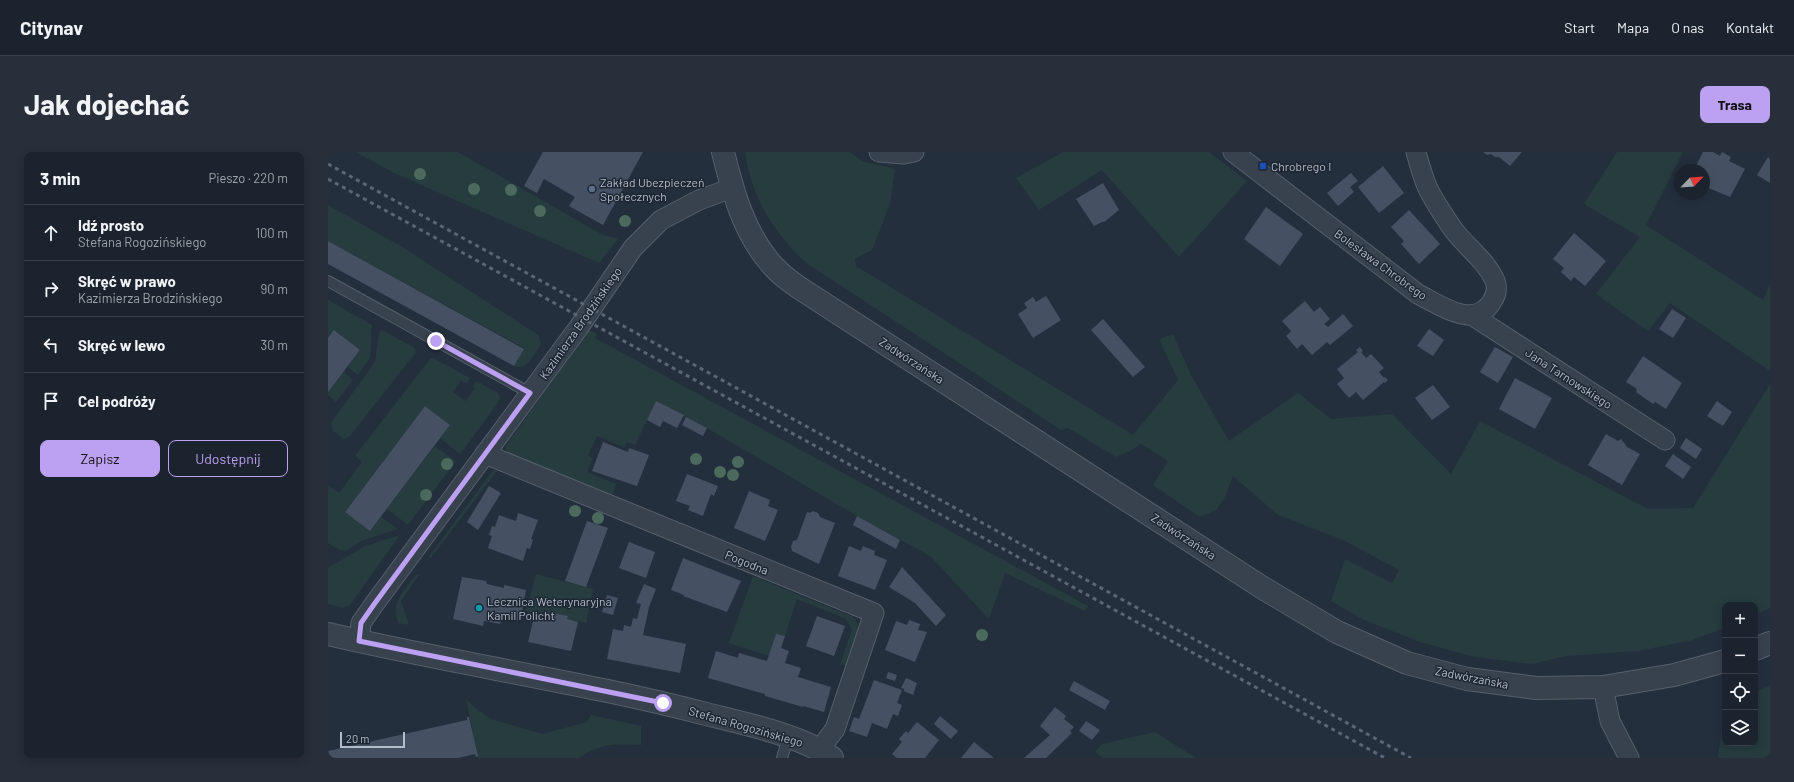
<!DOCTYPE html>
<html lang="pl">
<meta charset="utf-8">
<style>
body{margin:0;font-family:Barlow,sans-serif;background:#282f3a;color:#f1f3f6}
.controls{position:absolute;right:12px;bottom:12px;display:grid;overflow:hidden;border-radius:8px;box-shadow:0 2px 10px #0003}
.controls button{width:36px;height:36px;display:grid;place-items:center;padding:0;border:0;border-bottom:1px solid #39404a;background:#1b232e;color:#f1f3f6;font:20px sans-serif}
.compass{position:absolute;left:1346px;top:12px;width:36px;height:36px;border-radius:50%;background:#1b232e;box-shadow:0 2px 10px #0003;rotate:65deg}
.scale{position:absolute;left:12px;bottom:10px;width:65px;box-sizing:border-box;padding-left:4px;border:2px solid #b4bcc9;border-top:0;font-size:11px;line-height:14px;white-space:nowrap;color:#b4bcc9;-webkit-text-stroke:3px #1d2633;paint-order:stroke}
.stop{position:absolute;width:12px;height:12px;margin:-9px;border:3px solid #bca0f2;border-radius:50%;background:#fff}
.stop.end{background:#bca0f2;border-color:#fff;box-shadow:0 1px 4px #0008}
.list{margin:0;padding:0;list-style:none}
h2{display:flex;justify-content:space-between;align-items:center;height:52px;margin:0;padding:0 16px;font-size:17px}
h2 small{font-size:13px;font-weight:400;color:#a0a4aa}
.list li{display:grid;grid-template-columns:26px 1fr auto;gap:12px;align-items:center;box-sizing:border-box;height:56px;padding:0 16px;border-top:1px solid #39404a}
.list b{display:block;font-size:15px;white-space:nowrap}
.list p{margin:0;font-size:13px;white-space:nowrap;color:#a0a4aa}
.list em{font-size:13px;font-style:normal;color:#a0a4aa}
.actions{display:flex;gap:8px;padding:12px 16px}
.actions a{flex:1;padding:9px 0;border:1px solid #bca0f2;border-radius:8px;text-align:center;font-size:14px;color:#bca0f2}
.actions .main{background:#bca0f2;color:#111}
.icon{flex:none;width:22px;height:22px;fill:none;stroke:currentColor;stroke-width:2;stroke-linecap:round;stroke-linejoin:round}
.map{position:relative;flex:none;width:1442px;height:606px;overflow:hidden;border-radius:8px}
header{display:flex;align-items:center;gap:24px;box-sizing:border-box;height:56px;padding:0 20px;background:#1b232e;border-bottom:1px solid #39404a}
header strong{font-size:19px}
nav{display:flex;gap:22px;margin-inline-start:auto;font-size:14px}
.intro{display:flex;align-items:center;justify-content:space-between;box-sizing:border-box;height:96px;padding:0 24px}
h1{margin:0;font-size:28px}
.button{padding:10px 18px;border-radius:8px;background:#bca0f2;color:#111;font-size:14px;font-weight:700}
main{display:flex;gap:24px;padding:0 24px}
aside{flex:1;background:#1b232e;border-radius:8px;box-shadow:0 2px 10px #0003}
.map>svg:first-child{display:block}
</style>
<header>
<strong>Citynav</strong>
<nav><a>Start</a><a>Mapa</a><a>O nas</a><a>Kontakt</a></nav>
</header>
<div class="intro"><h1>Jak dojechać</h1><a class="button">Trasa</a></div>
<main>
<aside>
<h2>3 min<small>Pieszo · 220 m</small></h2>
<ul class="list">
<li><svg class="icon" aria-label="ahead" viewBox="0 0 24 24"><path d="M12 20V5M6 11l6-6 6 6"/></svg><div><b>Idź prosto</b><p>Stefana Rogozińskiego</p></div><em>100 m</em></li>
<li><svg class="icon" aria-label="right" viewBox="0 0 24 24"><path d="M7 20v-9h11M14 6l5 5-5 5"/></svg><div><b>Skręć w prawo</b><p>Kazimierza Brodzińskiego</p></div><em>90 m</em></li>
<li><svg class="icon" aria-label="left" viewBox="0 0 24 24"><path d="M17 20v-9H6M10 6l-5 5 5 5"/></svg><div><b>Skręć w lewo</b></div><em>30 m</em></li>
<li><svg class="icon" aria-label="arrive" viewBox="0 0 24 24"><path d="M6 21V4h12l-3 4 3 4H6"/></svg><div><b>Cel podróży</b></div></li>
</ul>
<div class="actions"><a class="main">Zapisz</a><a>Udostępnij</a></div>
</aside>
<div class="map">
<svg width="1442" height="606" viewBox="0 0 1442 606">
<rect width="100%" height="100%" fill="#242f3e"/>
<!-- green -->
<g fill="#263c3f">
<path d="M 28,0 L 130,0 L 275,83 L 290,87 L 271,111 L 66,21 Z"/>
<path d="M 417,0 L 522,0 L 534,9 L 567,17 L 562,52 L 544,98 L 527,107 L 528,114 L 805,283 L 850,228 L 831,187 L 845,182 L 863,223 L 901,289 L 970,241 L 1003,267 L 1064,262 L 1123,322 L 1152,269 L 1320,357 L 1365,356 L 1442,232 L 1442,456 L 1427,463 L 1427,453 L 1397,453 L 1397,476 L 1361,489 L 1310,499 L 1238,504 L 1205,512 L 1146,505 L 1092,490 L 1036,468 L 1003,449 L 1017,407 L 1064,431 L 1071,418 L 1015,388 L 950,363 L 905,324 L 896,347 L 888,358 L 872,365 L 825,333 L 840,309 L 813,292 L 802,299 L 788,305 L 740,276 L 733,278 L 477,110 C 444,78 424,46 417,0 Z"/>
<path d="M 735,0 L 881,0 L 919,29 L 851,105 L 774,18 L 711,58 L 688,26 Z"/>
<path d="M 1289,0 L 1355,0 L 1318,73 L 1435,148 L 1442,132 L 1442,219 L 1342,151 L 1320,179 L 1268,142 L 1312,85 L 1256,52 Z"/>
<path d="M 0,53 L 76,96 L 210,183 L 213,192 C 206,202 199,220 186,214 L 196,196 L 0,89 Z"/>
<path d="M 0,148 L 44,173 L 42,206 L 30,223 L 20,215 L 32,198 L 7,178 L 0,186 Z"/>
<path d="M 54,178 L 87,196 L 88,200 L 22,284 L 16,287 L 5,279 L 3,271 L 47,210 L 51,181 Z"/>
<path d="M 261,178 L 269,182 L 267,186 L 760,454 L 757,459 L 677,421 L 661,467 L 602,404 L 529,364 L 379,276 L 328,250 L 307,293 L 299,290 L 296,295 L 269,284 L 260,304 L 265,306 L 259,320 L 288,332 L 284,344 L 179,300 L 177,295 Z"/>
<path d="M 105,206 L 142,226 L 139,231 L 133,229 L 125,240 L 138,249 L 147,236 L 145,234 L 148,229 L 170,241 L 172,246 L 170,251 L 132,302 L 112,286 L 122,273 L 97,254 L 17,359 L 42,379 L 53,365 L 70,377 L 36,388 L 17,399 L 12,398 L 0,391 L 0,333 L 11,341 L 34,310 L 27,304 L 102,207 Z"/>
<path d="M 15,220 L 25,228 L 8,250 L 0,243 L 0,240 Z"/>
<path d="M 107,294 L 128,309 L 80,373 L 59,357 Z"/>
<path d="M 165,318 L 169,319 L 102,407 L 101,405 Z"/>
<path d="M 72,383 L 22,453 L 15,456 L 0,452 L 0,416 L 37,394 Z"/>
<path d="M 208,422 L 265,437 L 258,471 L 239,467 L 239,464 L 219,460 L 218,463 L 198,459 Z"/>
<path d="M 88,423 L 91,423 L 73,449 L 81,473 L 71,471 C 61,452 77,437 88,423 Z"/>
<path d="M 425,424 L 525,465 C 537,477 524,500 519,514 L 512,512 L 524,478 L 518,467 L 469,447 L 457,484 L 448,482 L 441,504 L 401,491 Z"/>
<path d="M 1442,534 L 1442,606 L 1390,606 L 1397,553 L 1397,591 L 1427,591 L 1427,539 Z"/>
<path d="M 138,547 L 146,555 L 163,567 L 214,582 L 259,570 L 263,563 L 313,574 L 313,593 C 285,592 275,591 250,606 L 150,606 Z"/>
<path d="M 827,580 L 868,606 L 775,606 L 767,600 L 774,592 Z"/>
</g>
<!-- building -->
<g fill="#455162">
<path d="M 215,0 L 315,0 L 275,73 L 241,54 L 247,45 L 216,27 L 209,41 L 196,34 Z"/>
<path d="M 1155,0 L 1194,0 L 1182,14 L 1171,5 L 1167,5 L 1163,2 L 1159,3 Z"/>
<path d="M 1375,0 L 1385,0 L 1392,4 L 1394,0 L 1403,5 L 1401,9 L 1417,17 L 1402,45 L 1376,34 L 1376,18 L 1366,18 Z"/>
<path d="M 1440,5 L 1442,7 L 1442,31 L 1429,23 Z"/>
<path d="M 1055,14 L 1076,41 L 1051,61 L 1030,35 Z"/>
<path d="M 1023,21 L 1030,29 L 1022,35 L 1026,40 L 1010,54 L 999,41 Z"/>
<path d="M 775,31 L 791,58 L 776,70 L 774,70 L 766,74 L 748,47 Z"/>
<path d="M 938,55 L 975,82 L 952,114 L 916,87 Z"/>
<path d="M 1081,58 L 1112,92 L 1091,112 L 1073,92 L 1076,89 L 1063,75 Z"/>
<path d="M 1246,81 L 1278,109 L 1257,134 L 1246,125 L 1243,129 L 1233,120 L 1236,116 L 1225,107 Z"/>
<path d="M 0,89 L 196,197 L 186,214 L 0,112 Z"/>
<path d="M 718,144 L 733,168 L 705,186 L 690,162 L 699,156 L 696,151 L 705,145 L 708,150 Z"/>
<path d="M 977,149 L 986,160 L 992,155 L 1002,167 L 996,172 L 1000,175 L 1015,162 L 1025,174 L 1002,193 L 999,190 L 984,203 L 974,192 L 969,197 L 958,184 L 963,179 L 954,169 Z"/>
<path d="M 1344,157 L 1358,166 L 1345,186 L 1331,177 Z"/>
<path d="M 775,167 L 817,215 L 805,225 L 763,178 Z"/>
<path d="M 1101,177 L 1116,188 L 1105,204 L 1089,194 Z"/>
<path d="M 6,178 L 32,198 L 0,240 L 0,186 Z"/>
<path d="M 1032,195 L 1035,199 L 1033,200 L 1038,206 L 1043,202 L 1056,216 L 1051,220 L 1056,226 L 1057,225 L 1060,228 L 1057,231 L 1056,230 L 1035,248 L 1028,240 L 1021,246 L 1009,232 L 1016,226 L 1009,217 L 1030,200 L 1028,198 Z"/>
<path d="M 1167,195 L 1185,205 L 1170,231 L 1152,220 Z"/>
<path d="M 1315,204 L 1354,231 L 1338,257 L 1327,250 L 1325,252 L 1308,240 L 1309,237 L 1298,230 Z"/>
<path d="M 1187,226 L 1224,246 L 1207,277 L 1171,257 Z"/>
<path d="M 1105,233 L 1122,255 L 1104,268 L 1087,246 Z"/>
<path d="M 328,249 L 356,263 L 349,276 L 335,269 L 332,275 L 319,268 Z"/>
<path d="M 1389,249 L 1404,260 L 1395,274 L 1379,264 Z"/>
<path d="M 97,254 L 122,273 L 42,379 L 17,360 Z"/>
<path d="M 358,265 L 379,276 L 375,284 L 354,273 Z"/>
<path d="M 1278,282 L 1290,289 L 1293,287 L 1299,295 L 1312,302 L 1294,333 L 1260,313 Z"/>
<path d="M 1358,286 L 1374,297 L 1368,307 L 1352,296 Z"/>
<path d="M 275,290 L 300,300 L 301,296 L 321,303 L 309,334 L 264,319 Z"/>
<path d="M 1345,302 L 1363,315 L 1355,327 L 1337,314 Z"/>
<path d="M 359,322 L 390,334 L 386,344 L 383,342 L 375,364 L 360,358 L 362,354 L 348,349 Z"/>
<path d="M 161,334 L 173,341 L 150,378 L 139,370 Z"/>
<path d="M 421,339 L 442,348 L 440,354 L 450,358 L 437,389 L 406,376 Z"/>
<path d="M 485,359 L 490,361 L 492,365 L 507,371 L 491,412 L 464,399 L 463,395 L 465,389 L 469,388 L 479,360 L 482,361 Z"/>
<path d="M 190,361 L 210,368 L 203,387 L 205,388 L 202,397 L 199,396 L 195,409 L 160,396 L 164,384 L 161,383 L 164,374 L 167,375 L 171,363 L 188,369 Z"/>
<path d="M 529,364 L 572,388 L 568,397 L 525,373 Z"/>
<path d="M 259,369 L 280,376 L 258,435 L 237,429 Z"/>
<path d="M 301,390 L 327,400 L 318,426 L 291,416 Z"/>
<path d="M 521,394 L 533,399 L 535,394 L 547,399 L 546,403 L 559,408 L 547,438 L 510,424 Z"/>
<path d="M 355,406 L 413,429 L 399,460 L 355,444 L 356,443 L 343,438 Z"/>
<path d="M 574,415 L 618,463 L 608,474 L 587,451 L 561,435 Z"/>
<path d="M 134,425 L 158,429 L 159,432 L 176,436 L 176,433 L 198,438 L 192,469 L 174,465 L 172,472 L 156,469 L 155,474 L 125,467 Z"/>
<path d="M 316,432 L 328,437 L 321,455 L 315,483 L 358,492 L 352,521 L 279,507 L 285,477 L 295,479 L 296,473 L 303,475 L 305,466 L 309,467 L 313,452 L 308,451 Z"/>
<path d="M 279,443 L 290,446 L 285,463 L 274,460 Z"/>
<path d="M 219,460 L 240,464 L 239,467 L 250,470 L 243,499 L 200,490 L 207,461 L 218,463 Z"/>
<path d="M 489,464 L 517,474 L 506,504 L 478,494 Z"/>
<path d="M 581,468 L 592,472 L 590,478 L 599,480 L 587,510 L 557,498 L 568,469 L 579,473 Z"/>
<path d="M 448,482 L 457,484 L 453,496 L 461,499 L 457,511 L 473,516 L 470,525 L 503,535 L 496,560 L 475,554 L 475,555 L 437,544 L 437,542 L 380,526 L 388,499 L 410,506 L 411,501 L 439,509 Z"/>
<path d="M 560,520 L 569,523 L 567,529 L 558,526 Z"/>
<path d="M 578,526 L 589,531 L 585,543 L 576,539 L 576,537 L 573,536 Z"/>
<path d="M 546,528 L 574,538 L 569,551 L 574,553 L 570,564 L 565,562 L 559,577 L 544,571 L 539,585 L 521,579 L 526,565 L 531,567 Z"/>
<path d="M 746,529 L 782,549 L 777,558 L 741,538 Z"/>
<path d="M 727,555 L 738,564 L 736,567 L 746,575 L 742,579 L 744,581 L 718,606 L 696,606 L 722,583 L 712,574 Z"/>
<path d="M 612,564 L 630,579 L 623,587 L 606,572 Z"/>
<path d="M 139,565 L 141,565 L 150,604 L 148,605 L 147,602 L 130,606 L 0,606 L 0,599 L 139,568 Z"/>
<path d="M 758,569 L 772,578 L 764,588 L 751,579 Z"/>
<path d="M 589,570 L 611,588 L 597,606 L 569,606 L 564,602 L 574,590 L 571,587 L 578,579 L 580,581 Z"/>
<path d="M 646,590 L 666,606 L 633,606 Z"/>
</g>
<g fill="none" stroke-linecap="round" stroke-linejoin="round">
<!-- service casing -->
<g stroke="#565f6c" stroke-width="12">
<g id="service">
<path d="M 0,129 L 202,241"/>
<path d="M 454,606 L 460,586"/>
</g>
</g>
<!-- minor casing -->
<g stroke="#565f6c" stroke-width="21">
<g id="minor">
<path d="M 551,0 L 576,2 L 586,0"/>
<path d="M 905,0 L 1090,142 C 1110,152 1145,178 1163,151 C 1168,144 1170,137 1167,129 C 1159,110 1141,97 1128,81 C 1121,72 1102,43 1098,32 C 1094,22 1091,11 1088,0"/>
<path d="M 1145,164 L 1337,288"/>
<path d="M 157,302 L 546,461 L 507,577 L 492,597"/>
<path d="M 31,489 L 33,471 L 47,451 L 251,175 L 305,96 L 333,68 L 371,48 L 404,36"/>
<path d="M 1275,535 L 1282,569 L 1301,606"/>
</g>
</g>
<!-- tertiary casing -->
<g stroke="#565f6c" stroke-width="24">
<g id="tertiary">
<path d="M 395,0 C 405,41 417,84 446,115 C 453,123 462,129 470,135 L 935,436 L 1009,480 L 1079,511 L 1139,527 L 1208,536 L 1275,535 L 1346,523 L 1397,509"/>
<path d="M 0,482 C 127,512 256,530 382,563 C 419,572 474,584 504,606"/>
<path d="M 1427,497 L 1442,491"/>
</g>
</g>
<!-- service -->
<use href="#service" stroke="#38414e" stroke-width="10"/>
<!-- minor -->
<use href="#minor" stroke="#38414e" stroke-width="19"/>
<!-- tertiary -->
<use href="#tertiary" stroke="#38414e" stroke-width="22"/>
<!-- rail -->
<g stroke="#5a6575" stroke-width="3" stroke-dasharray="4 4" stroke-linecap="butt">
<path d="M 0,12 L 1083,606"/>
<path d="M 0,27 L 1057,606"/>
</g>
</g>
<!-- trees -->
<g fill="#4b6a5d">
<circle cx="92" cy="22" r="6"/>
<circle cx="146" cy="37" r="6"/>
<circle cx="183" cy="38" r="6"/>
<circle cx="212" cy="59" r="6"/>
<circle cx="297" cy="69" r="6"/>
<circle cx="368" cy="307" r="6"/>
<circle cx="410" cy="310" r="6"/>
<circle cx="119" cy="312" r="6"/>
<circle cx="392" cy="320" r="6"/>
<circle cx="405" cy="323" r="6"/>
<circle cx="98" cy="343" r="6"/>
<circle cx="247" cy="359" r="6"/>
<circle cx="270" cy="366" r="6"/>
<circle cx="654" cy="483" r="6"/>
</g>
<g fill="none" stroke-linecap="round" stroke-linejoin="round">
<!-- route -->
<path stroke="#bca0f2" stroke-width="5" d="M 108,189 L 202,241 L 47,451 L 33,471 L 31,489 L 335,551"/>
</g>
<!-- markers -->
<rect fill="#1a4fb4" stroke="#1d2633" stroke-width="1.5" x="931" y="10" width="8" height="8" rx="2"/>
<circle fill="#5c6f8a" stroke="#1d2633" stroke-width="1.5" cx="264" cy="37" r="4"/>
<circle fill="#0f9aa8" stroke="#1d2633" stroke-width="1.5" cx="151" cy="456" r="4"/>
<g text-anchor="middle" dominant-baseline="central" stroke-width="3" stroke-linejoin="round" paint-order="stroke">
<!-- poi labels -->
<g font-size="12" fill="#b4bcc9" stroke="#1d2633" text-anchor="start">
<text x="943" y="14">Chrobrego I</text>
<text x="272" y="30">Zakład Ubezpieczeń<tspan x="272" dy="14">Społecznych</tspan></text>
<text x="159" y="449">Lecznica Weterynaryjna<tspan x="159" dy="14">Kamil Policht</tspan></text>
</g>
<!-- street labels -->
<g font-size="12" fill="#b4bcc9" stroke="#1d2633">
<text transform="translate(1053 112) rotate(36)">Bolesława Chrobrego</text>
<text transform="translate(252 171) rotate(-55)">Kazimierza Brodzińskiego</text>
<text transform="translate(584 208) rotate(33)">Zadwórzańska</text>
<text transform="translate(1241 226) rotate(33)">Jana Tarnowskiego</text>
<text transform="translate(856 384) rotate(33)">Zadwórzańska</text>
<text transform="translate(419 410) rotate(22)">Pogodna</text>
<text transform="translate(1144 525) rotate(11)">Zadwórzańska</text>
<text transform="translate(418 574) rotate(16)">Stefana Rogozińskiego</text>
</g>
</g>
</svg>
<div class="controls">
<button>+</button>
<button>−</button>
<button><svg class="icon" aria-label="locate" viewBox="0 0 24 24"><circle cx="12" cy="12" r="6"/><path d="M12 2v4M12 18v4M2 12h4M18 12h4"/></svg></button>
<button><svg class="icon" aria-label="layers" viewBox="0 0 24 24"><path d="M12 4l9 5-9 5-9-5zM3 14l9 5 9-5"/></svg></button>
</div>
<svg class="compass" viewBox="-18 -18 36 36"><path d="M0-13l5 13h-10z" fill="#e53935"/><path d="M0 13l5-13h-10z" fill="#a0a4aa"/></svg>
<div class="scale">20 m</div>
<div class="stop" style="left:335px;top:551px"></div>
<div class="stop end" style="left:108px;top:189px"></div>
</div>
</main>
